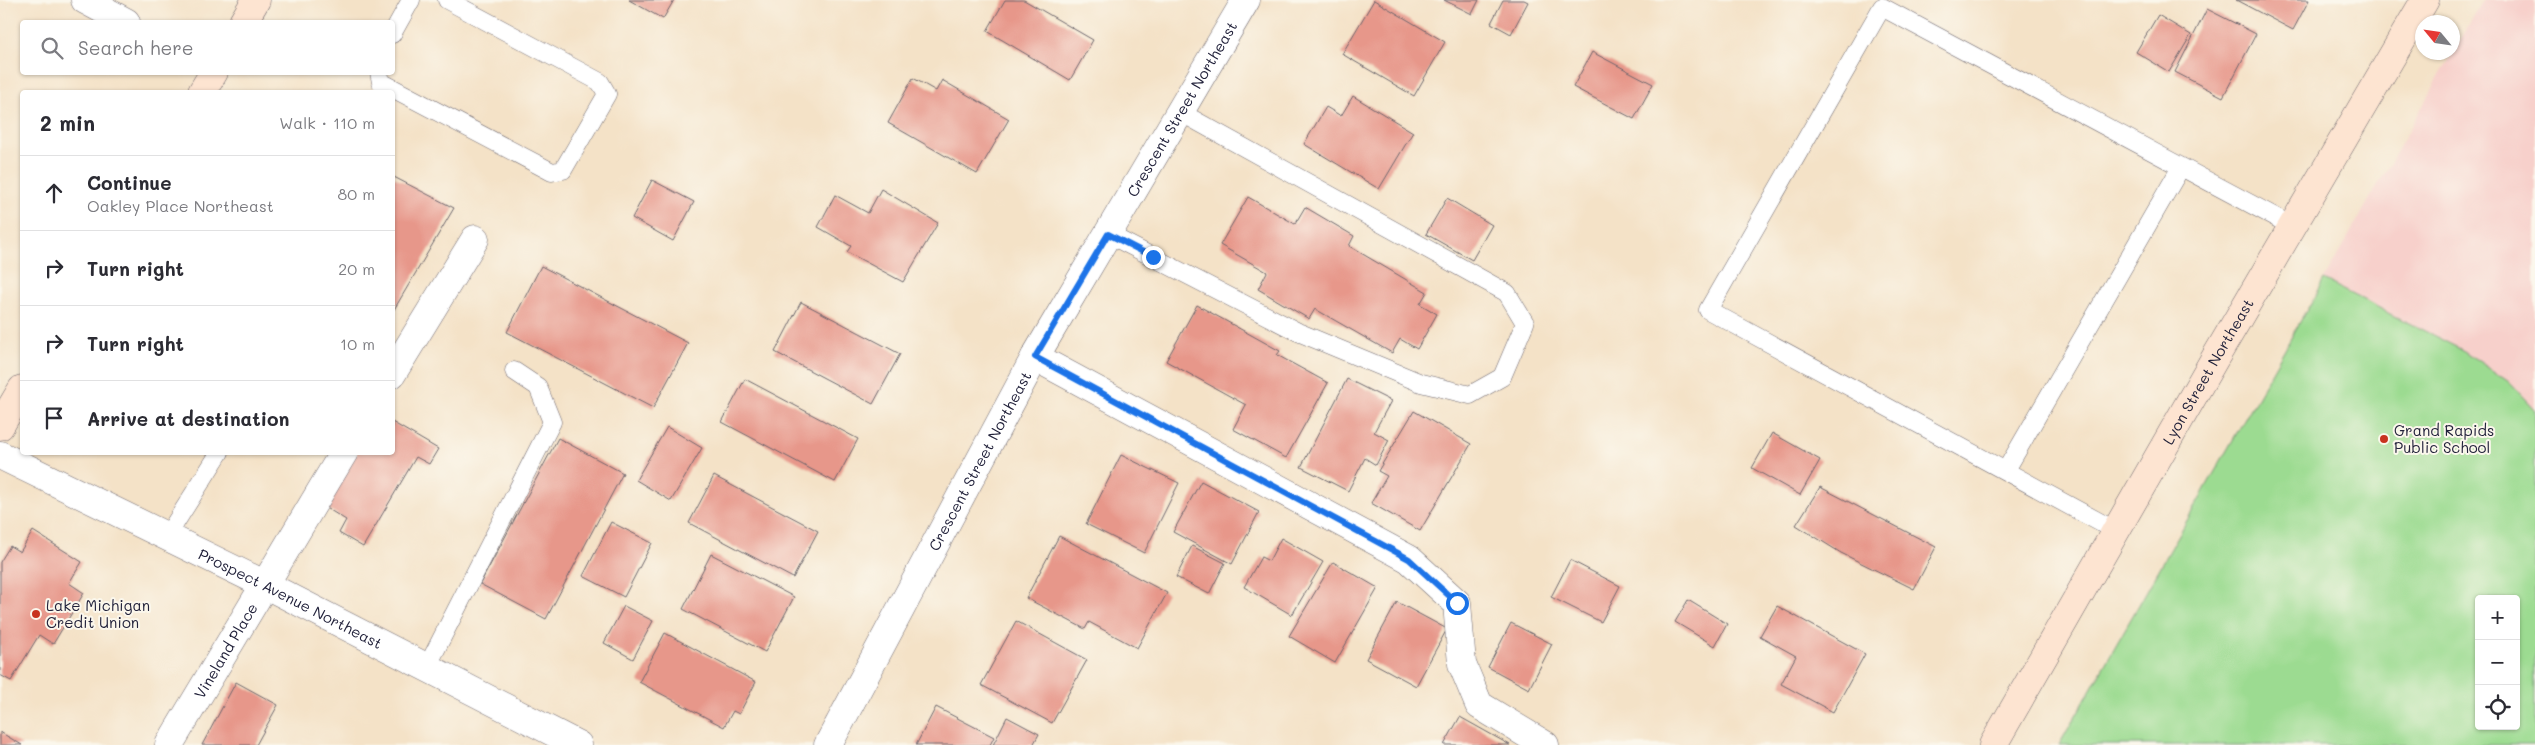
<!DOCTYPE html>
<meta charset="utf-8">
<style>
body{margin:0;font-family:Mali,sans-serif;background:#f7f7f7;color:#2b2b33}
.controls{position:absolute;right:15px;bottom:15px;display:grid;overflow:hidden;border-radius:5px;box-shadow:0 1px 4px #0004}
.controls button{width:45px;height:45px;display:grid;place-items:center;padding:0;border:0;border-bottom:1px solid #e1e1e2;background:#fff;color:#2b2b33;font:25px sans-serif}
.compass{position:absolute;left:2415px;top:15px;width:45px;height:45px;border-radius:50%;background:#fff;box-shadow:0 1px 4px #0004;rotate:299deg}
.stop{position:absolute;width:15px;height:15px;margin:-11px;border:4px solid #1a73e8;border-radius:50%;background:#fff}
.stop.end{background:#1a73e8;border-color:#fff;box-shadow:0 1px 5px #0008}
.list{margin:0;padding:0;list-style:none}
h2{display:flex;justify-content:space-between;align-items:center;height:65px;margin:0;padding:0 20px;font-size:21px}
h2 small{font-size:16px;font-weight:400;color:#7c7c81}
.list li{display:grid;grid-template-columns:32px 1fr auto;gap:15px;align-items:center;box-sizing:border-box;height:75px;padding:0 20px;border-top:1px solid #e1e1e2}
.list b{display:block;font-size:19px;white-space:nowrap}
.list p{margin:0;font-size:16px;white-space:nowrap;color:#7c7c81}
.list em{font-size:16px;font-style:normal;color:#7c7c81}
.icon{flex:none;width:28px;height:28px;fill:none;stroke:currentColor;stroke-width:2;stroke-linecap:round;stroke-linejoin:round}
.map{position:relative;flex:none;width:2535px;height:745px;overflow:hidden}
.search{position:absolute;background:#fff;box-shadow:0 1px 4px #0004;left:20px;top:20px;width:375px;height:55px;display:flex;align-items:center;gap:12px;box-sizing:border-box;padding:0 18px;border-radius:5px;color:#7c7c81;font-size:19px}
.panel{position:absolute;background:#fff;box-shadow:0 1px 4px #0004;left:20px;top:90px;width:375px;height:365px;border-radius:5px}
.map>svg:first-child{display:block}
</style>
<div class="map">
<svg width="2535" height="745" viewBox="0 0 2535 745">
<rect width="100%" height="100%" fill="#fbf7ec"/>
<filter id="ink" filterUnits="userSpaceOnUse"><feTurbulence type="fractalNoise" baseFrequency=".02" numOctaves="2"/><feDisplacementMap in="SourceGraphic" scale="10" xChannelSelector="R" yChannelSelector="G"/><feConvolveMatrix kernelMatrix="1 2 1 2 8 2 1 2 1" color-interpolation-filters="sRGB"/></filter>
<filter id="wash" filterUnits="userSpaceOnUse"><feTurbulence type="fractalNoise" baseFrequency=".0096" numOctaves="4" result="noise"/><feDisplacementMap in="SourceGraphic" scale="20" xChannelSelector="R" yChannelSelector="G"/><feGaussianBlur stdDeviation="1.12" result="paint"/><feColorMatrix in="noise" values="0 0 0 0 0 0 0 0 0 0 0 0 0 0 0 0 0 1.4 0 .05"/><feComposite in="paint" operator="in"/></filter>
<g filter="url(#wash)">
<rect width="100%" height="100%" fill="#f4e2c7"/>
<!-- built -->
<path fill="#f7d0cb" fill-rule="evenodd" d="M 2483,0 L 2535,0 L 2535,745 L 2059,745 ZM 2479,599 L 2516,599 L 2516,726 L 2479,726 Z"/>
<!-- green -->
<path fill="#9cdb91" stroke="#5f7e66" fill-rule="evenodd" d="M 2324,280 L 2464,351 L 2509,382 L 2535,410 L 2535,745 L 2059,745 ZM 2479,599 L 2516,599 L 2516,726 L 2479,726 Z"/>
<g id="blocks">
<!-- building -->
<g fill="#e7978a">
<path d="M 629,0 L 674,0 L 663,19 Z"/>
<path d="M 1005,0 L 1024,0 L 1093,40 L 1070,80 L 987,31 Z"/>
<path d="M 1374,0 L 1445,42 L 1414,96 L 1342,54 Z"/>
<path d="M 1444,0 L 1479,0 L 1472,14 Z"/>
<path d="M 1503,0 L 1524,0 L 1528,2 L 1511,34 L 1491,23 Z"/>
<path d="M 2236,0 L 2309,0 L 2293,30 Z"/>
<path d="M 2207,9 L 2256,34 L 2223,97 L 2175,72 Z"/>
<path d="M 2158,15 L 2191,35 L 2169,72 L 2136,52 Z"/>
<path d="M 1592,52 L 1653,84 L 1634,119 L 1573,87 Z"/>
<path d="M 913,78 L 936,91 L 942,80 L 1009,119 L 977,174 L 888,123 Z"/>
<path d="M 1353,96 L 1413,132 L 1379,189 L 1304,144 L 1326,107 L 1341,116 Z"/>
<path d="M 392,176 L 454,208 L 392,313 Z"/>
<path d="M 652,180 L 694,202 L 673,241 L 632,218 Z"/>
<path d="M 881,189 L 938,223 L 903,282 L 847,252 L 851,246 L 818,227 L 835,195 L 868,213 Z"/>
<path d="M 1248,197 L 1295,224 L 1305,207 L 1354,236 L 1349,246 L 1427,292 L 1420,304 L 1437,314 L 1417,349 L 1400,339 L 1392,353 L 1315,309 L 1309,319 L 1258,289 L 1267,272 L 1220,245 Z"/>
<path d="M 1447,198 L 1492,225 L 1472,260 L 1426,234 Z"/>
<path d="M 541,266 L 688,343 L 653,408 L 507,332 Z"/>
<path d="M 801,302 L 900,354 L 873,404 L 775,352 Z"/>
<path d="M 1197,305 L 1280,351 L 1277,355 L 1328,383 L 1286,458 L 1233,429 L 1246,405 L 1166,361 Z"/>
<path d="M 745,379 L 858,439 L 835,482 L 722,422 Z"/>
<path d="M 1347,379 L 1391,401 L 1374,432 L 1389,440 L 1376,465 L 1365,458 L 1348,491 L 1301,467 Z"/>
<path d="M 1414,411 L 1471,444 L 1420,531 L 1371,503 L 1387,476 L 1378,471 Z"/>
<path d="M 392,422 L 438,449 L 429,464 L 416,457 L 363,547 L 339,533 L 346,520 L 325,507 L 357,452 L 392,452 Z"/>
<path d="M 667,427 L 702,448 L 671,501 L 636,480 Z"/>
<path d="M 1772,433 L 1820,460 L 1800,495 L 1752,468 Z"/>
<path d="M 558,438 L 623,473 L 546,619 L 480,584 Z"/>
<path d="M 1121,455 L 1179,483 L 1144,553 L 1086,524 Z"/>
<path d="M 714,476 L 818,531 L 793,578 L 689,523 Z"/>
<path d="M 1201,481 L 1259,512 L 1232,564 L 1173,532 Z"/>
<path d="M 1820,487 L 1936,547 L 1914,589 L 1841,553 L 1796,525 Z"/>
<path d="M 611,522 L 652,543 L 624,597 L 583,576 Z"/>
<path d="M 33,531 L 82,562 L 69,583 L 84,593 L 53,644 L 39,635 L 11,681 L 0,675 L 0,562 L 10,546 L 20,552 Z"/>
<path d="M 1059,536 L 1167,593 L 1137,648 L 1089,622 L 1085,629 L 1026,598 Z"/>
<path d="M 1281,538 L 1323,562 L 1292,615 L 1244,587 L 1261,557 L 1269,561 Z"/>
<path d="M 1192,546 L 1225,563 L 1209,594 L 1176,577 Z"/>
<path d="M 711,554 L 794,597 L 765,652 L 683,609 Z"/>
<path d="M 1570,560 L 1620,586 L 1601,622 L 1551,597 Z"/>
<path d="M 1333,562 L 1378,588 L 1335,663 L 1289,636 Z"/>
<path d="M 1688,600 L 1727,624 L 1715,646 L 1675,622 Z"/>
<path d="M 1397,602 L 1447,629 L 1416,686 L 1366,659 Z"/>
<path d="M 624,606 L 653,621 L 633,659 L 604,643 Z"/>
<path d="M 1777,606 L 1865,654 L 1833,712 L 1781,684 L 1796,656 L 1760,636 Z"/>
<path d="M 1016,621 L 1087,660 L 1052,723 L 981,685 Z"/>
<path d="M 1511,623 L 1552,644 L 1529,689 L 1488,667 Z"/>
<path d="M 665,633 L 756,682 L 739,714 L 733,711 L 724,727 L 639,682 Z"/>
<path d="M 236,682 L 278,705 L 256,745 L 202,745 Z"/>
<path d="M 936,707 L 994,737 L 990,745 L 916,745 Z"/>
<path d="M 1007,717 L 1039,734 L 1033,745 L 993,745 Z"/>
<path d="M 1460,717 L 1510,745 L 1444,745 Z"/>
<path d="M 0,732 L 22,745 L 0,745 Z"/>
</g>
</g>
</g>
<g filter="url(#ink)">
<use href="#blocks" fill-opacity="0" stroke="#6c656c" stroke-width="1"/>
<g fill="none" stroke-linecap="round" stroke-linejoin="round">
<!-- lane casing -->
<g stroke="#6c656c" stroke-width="19">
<g id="lane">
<path d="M 392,34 L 411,0"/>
<path d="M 379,72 L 381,82 L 552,172 L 563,170 L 607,94 L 600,82 L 447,0"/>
<path d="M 1108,234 L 1298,332 L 1421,383 L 1470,395 L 1502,377 L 1525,323 L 1507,293 L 1180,112"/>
<path d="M 2006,470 L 2181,167"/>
<path d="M 2116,531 L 1708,310 L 1882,7 L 2292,226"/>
<path d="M 167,536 L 220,452"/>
<path d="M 427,667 L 552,422 L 538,387 L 514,371"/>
</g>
</g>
<!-- street casing -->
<g stroke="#6c656c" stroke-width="29">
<g id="street">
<path d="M 85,0 L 126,22"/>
<path d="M 1035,357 L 1409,559 L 1457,603 L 1462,664 L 1479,705 L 1545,745"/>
<path d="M 392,374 L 475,239"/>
<path id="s1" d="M 0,455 L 264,584 L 578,745"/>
<path id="s2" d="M 169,745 L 344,452"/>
<path id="s3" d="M 828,745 L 1035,357 L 1246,0"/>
</g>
</g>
<!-- secondary casing -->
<g stroke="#6c656c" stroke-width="29">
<g id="secondary">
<path d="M 243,22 L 256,0"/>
<path d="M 202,92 L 214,72"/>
<path d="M 0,426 L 22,389"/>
<path id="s4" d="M 1993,745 L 2215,358 L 2425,0"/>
</g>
</g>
<!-- lane -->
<use href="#lane" stroke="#fff" stroke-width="18"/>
<!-- street -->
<use href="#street" stroke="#fff" stroke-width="28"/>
<!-- secondary -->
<use href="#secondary" stroke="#fde4d1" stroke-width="28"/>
</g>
</g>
<g fill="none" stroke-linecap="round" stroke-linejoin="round" filter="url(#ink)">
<!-- route -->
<path stroke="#1a73e8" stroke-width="6" d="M 1153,257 L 1108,234 L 1035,357 L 1409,559 L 1457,603"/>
</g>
<!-- markers -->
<g fill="#c8321e" stroke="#fbf7ec" stroke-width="2">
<circle cx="2384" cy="439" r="5"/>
<circle cx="36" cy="614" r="5"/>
</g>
<g text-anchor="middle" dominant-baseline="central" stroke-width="4" stroke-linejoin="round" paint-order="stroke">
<!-- street labels -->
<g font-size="15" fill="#22223b" stroke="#fbf7ec">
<text stroke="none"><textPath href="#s3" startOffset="728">Crescent Street Northeast</textPath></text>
<text stroke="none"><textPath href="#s4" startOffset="431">Lyon Street Northeast</textPath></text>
<text stroke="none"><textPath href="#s3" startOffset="322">Crescent Street Northeast</textPath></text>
<text stroke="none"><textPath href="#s1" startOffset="324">Prospect Avenue Northeast</textPath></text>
<text stroke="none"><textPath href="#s2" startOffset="110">Vineland Place</textPath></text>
</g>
<!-- poi labels -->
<g font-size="15" fill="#22223b" stroke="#fbf7ec" text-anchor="start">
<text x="2394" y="430">Grand Rapids<tspan x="2394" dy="17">Public School</tspan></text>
<text x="46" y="605">Lake Michigan<tspan x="46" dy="17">Credit Union</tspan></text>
</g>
</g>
</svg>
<div class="controls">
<button>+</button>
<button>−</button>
<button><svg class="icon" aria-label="locate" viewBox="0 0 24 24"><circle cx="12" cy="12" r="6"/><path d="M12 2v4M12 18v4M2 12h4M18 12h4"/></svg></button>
</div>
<svg class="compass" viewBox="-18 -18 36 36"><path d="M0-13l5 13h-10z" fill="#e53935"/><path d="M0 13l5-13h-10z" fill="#7c7c81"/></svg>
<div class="stop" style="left:1457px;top:603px"></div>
<div class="stop end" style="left:1153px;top:257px"></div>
<div class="search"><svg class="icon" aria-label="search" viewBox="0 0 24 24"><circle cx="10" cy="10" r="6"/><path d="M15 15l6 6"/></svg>Search here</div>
<section class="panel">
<h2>2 min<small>Walk · 110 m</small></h2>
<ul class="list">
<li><svg class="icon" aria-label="ahead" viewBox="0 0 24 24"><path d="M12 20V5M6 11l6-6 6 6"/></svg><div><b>Continue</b><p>Oakley Place Northeast</p></div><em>80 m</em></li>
<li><svg class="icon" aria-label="right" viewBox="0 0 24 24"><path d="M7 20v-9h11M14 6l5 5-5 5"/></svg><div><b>Turn right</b></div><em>20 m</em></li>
<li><svg class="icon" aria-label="right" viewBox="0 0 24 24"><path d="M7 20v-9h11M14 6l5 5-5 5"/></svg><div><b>Turn right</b></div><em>10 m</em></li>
<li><svg class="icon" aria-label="arrive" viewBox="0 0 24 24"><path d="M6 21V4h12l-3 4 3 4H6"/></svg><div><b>Arrive at destination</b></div></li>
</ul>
</section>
</div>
